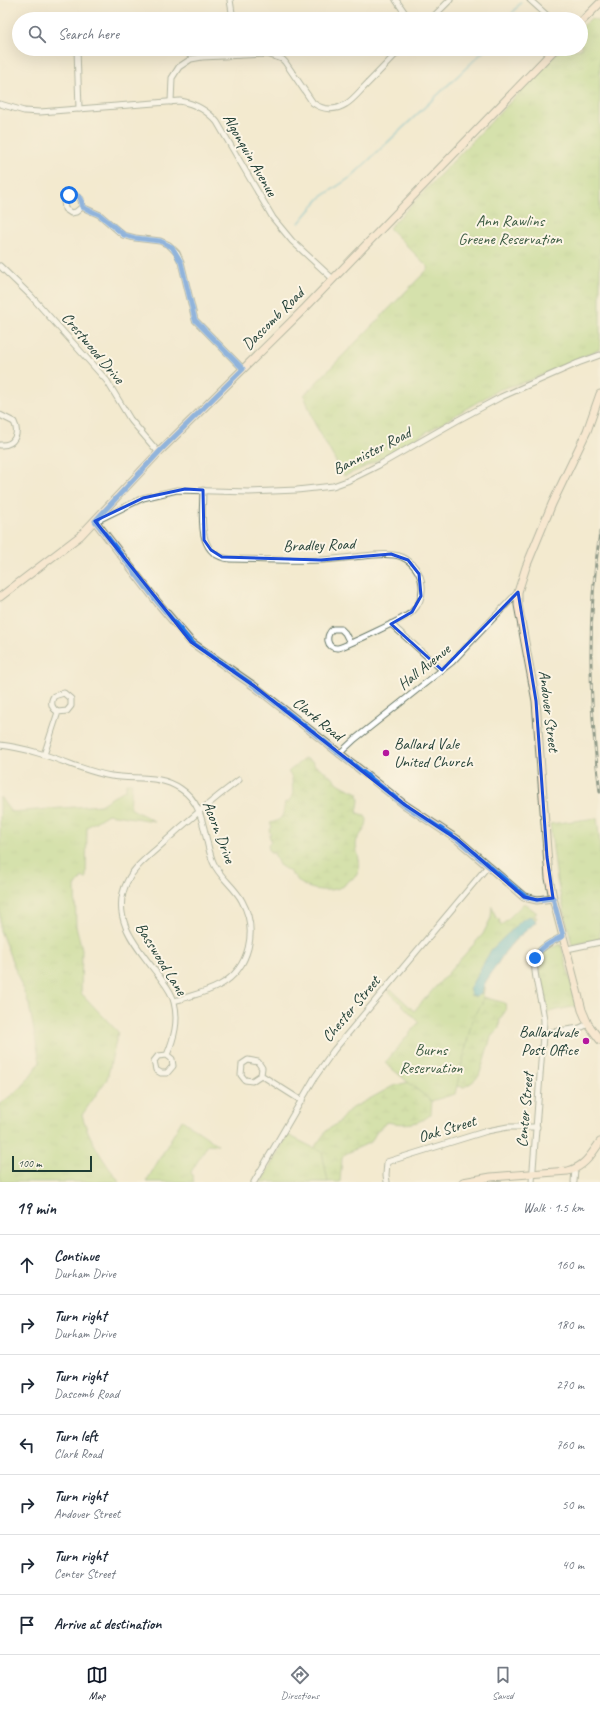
<!DOCTYPE html>
<meta charset="utf-8">
<style>
body{margin:0;font-family:Caveat,sans-serif;background:#f6f6f7;color:#1f2937}
.scale{position:absolute;left:12px;bottom:10px;width:80px;box-sizing:border-box;padding-left:4px;border:2px solid #1f3d34;border-top:0;font-size:11px;line-height:14px;white-space:nowrap;color:#1f3d34;-webkit-text-stroke:3px #fcf5e5;paint-order:stroke}
.stop{position:absolute;width:12px;height:12px;margin:-9px;border:3px solid #1a73e8;border-radius:50%;background:#fff}
.stop.end{background:#1a73e8;border-color:#fff;box-shadow:0 1px 4px #0008}
.list{margin:0;padding:0;list-style:none}
h2{display:flex;justify-content:space-between;align-items:center;height:52px;margin:0;padding:0 16px;font-size:17px}
h2 small{font-size:13px;font-weight:400;color:#747a83}
.list li{display:grid;grid-template-columns:26px 1fr auto;gap:12px;align-items:center;box-sizing:border-box;height:60px;padding:0 16px;border-top:1px solid #e0e1e3}
.list b{display:block;font-size:15px;white-space:nowrap}
.list p{margin:0;font-size:13px;white-space:nowrap;color:#747a83}
.list em{font-size:13px;font-style:normal;color:#747a83}
.icon{flex:none;width:22px;height:22px;fill:none;stroke:currentColor;stroke-width:2;stroke-linecap:round;stroke-linejoin:round}
.map{position:relative;flex:none;width:600px;height:1182px;overflow:hidden}
.search{position:absolute;background:#fff;box-shadow:0 4px 16px #0002;left:12px;right:12px;top:12px;height:44px;display:flex;align-items:center;gap:10px;box-sizing:border-box;padding:0 14px;border-radius:22px;color:#747a83;font-size:15px}
.sheet{height:472px;background:#fff}
nav{display:flex;justify-content:space-around;align-items:center;box-sizing:border-box;height:56px;border-top:1px solid #e0e1e3;background:#fff;font-size:11px;color:#747a83}
nav a{display:grid;justify-items:center;gap:2px}
nav .on{color:#111827}
.map>svg:first-child{display:block}
</style>
<div class="map">
<svg width="600" height="1182" viewBox="0 0 600 1182">
<defs>
<pattern id="wetland-marsh" width="20" height="14" patternUnits="userSpaceOnUse"><rect width="20" height="14" fill="#b2d780"/><path d="M1 5h8M5 5V1M11 12h8M15 12V8" fill="none" stroke="#99b96f"/></pattern>
<pattern id="park-tufts" width="24" height="20" patternUnits="userSpaceOnUse"><rect width="24" height="20" fill="#b2d780"/><path d="M3 7l-1-3M5 7V3M7 7l1-3M15 17l-1-3M17 17v-4M19 17l1-3" fill="none" stroke="#99b96f"/></pattern>
</defs>
<rect width="100%" height="100%" fill="#fcf5e5"/>
<filter id="ink" filterUnits="userSpaceOnUse"><feTurbulence type="fractalNoise" baseFrequency=".025" numOctaves="2"/><feDisplacementMap in="SourceGraphic" scale="8" xChannelSelector="R" yChannelSelector="G"/><feConvolveMatrix kernelMatrix="1 2 1 2 8 2 1 2 1" color-interpolation-filters="sRGB"/></filter>
<filter id="wash" filterUnits="userSpaceOnUse"><feTurbulence type="fractalNoise" baseFrequency=".012" numOctaves="4" result="noise"/><feDisplacementMap in="SourceGraphic" scale="16" xChannelSelector="R" yChannelSelector="G"/><feGaussianBlur stdDeviation="0.9" result="paint"/><feColorMatrix in="noise" values="0 0 0 0 0 0 0 0 0 0 0 0 0 0 0 0 0 1.4 0 .05"/><feComposite in="paint" operator="in"/></filter>
<g filter="url(#wash)">
<rect width="100%" height="100%" fill="#f3eacf"/>
<!-- wetland -->
<g fill="url(#wetland-marsh)" stroke="#688a5a">
<path d="M 305,758 L 313,762 L 315,766 C 326,769 333,781 343,786 C 348,789 353,790 358,793 L 359,801 L 357,813 L 364,815 L 367,819 C 367,830 361,832 357,840 C 353,850 365,862 356,876 C 353,879 351,879 348,881 C 346,882 345,886 342,887 C 328,893 302,891 295,876 L 292,875 L 290,872 L 279,865 L 274,853 L 270,853 L 268,846 L 271,841 L 269,835 L 271,834 L 269,831 L 272,827 L 270,823 C 284,820 283,814 285,802 L 288,802 L 293,795 L 292,777 L 288,772 Z"/>
<path d="M 480,996 L 505,1003 L 506,1010 L 500,1019 L 499,1028 L 491,1037 L 479,1076 L 471,1083 L 464,1087 L 452,1086 L 432,1100 L 431,1114 C 420,1125 402,1125 387,1122 L 377,1131 L 371,1142 L 347,1153 L 342,1158 L 340,1182 L 297,1182 L 316,1145 L 327,1130 L 337,1124 L 349,1110 L 393,1086 L 416,1080 Z"/>
</g>
<!-- park -->
<g fill="url(#park-tufts)" stroke="#688a5a">
<path d="M 591,18 L 600,22 L 600,349 L 528,381 L 498,390 L 398,449 L 363,468 L 344,476 L 315,424 L 304,395 L 429,268 L 389,228 L 561,49 L 581,49 L 581,28 Z"/>
<path d="M 126,783 L 132,783 L 130,808 L 154,821 L 108,814 L 87,827 L 86,879 L 82,877 L 75,887 L 76,926 L 82,949 L 81,993 L 118,1032 L 107,1079 L 82,1115 C 89,1139 104,1163 120,1182 L 0,1182 L 0,1104 L 22,1087 L 40,1062 L 29,1005 L 0,930 L 0,797 L 11,812 L 100,805 L 126,789 Z"/>
<path d="M 597,818 L 600,845 L 600,939 L 572,945 L 557,880 L 550,824 Z"/>
<path d="M 524,903 L 537,913 L 533,916 L 537,917 L 536,919 L 515,940 L 500,957 L 485,981 L 482,1004 L 473,1016 L 455,1094 L 431,1101 L 385,1063 L 419,1022 L 389,992 L 391,989 L 414,1011 L 483,934 L 491,918 L 492,906 L 496,918 L 499,919 L 501,926 Z"/>
<path d="M 561,944 L 577,1006 L 548,1012 L 538,962 C 542,951 551,947 561,944 Z"/>
<path d="M 182,1120 L 218,1145 L 208,1144 L 191,1172 L 194,1182 L 146,1182 Z"/>
<path d="M 288,1135 L 322,1152 L 328,1182 L 261,1182 Z"/>
</g>
<!-- water -->
<path fill="#45b0c4" stroke="#32767c" d="M 530,916 L 535,920 L 536,922 L 514,941 L 505,952 L 485,983 L 481,994 L 476,997 L 471,995 L 469,989 L 491,950 L 523,919 Z"/>
<g fill="none" stroke-linecap="round" stroke-linejoin="round">
<!-- stream -->
<g stroke="#45b0c4" stroke-width="1.5">
<path d="M 508,19 L 521,2"/>
<path d="M 299,223 L 320,198 L 351,177 L 486,49"/>
</g>
</g>
</g>
<g filter="url(#ink)">
<g fill="none" stroke-linecap="round" stroke-linejoin="round">
<!-- street casing -->
<g stroke="#697a6a" stroke-width="7">
<g id="street">
<path d="M 230,0 L 233,19"/>
<path d="M 396,0 L 409,19"/>
<path d="M 530,0 L 551,19"/>
<path d="M 431,19 L 450,0"/>
<path d="M 77,49 L 79,109"/>
<path d="M 237,49 L 238,55"/>
<path d="M 171,102 L 172,78 L 179,67 L 191,59 L 202,57 L 267,54 L 282,59 L 285,62 L 313,103 C 323,110 335,111 346,104 C 353,100 360,91 366,85 C 378,73 389,61 401,49"/>
<path d="M 0,104 L 24,111 L 40,112 L 180,101 C 196,104 207,110 217,122 L 273,218 L 292,241 L 333,279"/>
<path d="M 82,207 L 81,199 L 74,195 L 69,195 L 64,201 L 65,209 L 71,213 L 76,212 L 82,207 L 100,215 L 123,235 L 135,238 L 160,241 L 169,245 L 177,253 L 181,262 L 195,320 L 243,369"/>
<path d="M 0,266 L 31,296 L 107,381 L 130,419 L 159,453"/>
<path d="M 0,415 L 14,422 C 20,434 14,446 0,445"/>
<path d="M 203,490 C 203,514 195,556 230,559 C 260,559 290,561 321,560 C 341,560 386,550 402,557 C 413,562 421,573 422,585 C 423,595 419,605 412,612 C 406,618 346,646 338,648 C 326,649 325,635 333,629 L 341,629 L 345,633 L 350,643"/>
<path d="M 96,521 L 143,498 L 177,490 L 249,492 L 297,490 L 333,486 L 347,481 L 379,465 L 458,420 L 501,397 L 578,363 L 600,355"/>
<path d="M 391,624 L 442,670"/>
<path d="M 0,745 C 26,748 49,756 73,765 C 85,769 98,774 111,776 C 136,780 159,774 181,789 C 206,805 203,838 213,862 C 219,877 235,887 242,901 C 258,930 250,968 220,985 C 206,993 189,996 174,1001"/>
<path d="M 339,754 L 355,739 L 452,662 L 518,592"/>
<path d="M 44,755 L 58,712 L 67,711 L 71,706 L 71,699 L 64,693 L 54,696 C 50,702 51,708 58,712"/>
<path d="M 567,949 L 600,942"/>
<path d="M 544,1033 L 580,1028 L 588,1024"/>
<path d="M 167,1055 L 172,1059 L 173,1066 L 167,1073 L 161,1073 L 156,1070 L 154,1061 L 158,1056 L 167,1055 C 174,1038 179,1021 174,1002 C 172,992 165,984 159,976 C 138,948 109,919 127,882 C 134,867 148,857 160,846 C 185,823 211,801 239,780"/>
<path d="M 261,1075 L 252,1081 L 245,1080 L 241,1075 L 242,1064 L 248,1060 L 258,1062 L 262,1068 L 261,1075 L 302,1101"/>
<path d="M 254,1182 L 315,1077 L 334,1050 L 488,866"/>
<path d="M 387,1182 L 386,1175 L 387,1162 L 487,1131 L 508,1127 L 537,1127"/>
<path d="M 532,1182 L 544,1022 C 544,1005 529,967 537,954 C 543,945 554,941 563,936"/>
<path d="M 574,1182 L 575,1169"/>
</g>
</g>
<!-- secondary casing -->
<g stroke="#697a6a" stroke-width="9">
<g id="secondary">
<path d="M 581,22 L 600,3"/>
<path d="M 600,394 L 587,431 L 552,504 L 526,567 L 518,592 L 518,605 L 536,701 L 549,878 L 553,898 L 582,1010 L 588,1024 L 600,1040"/>
<path d="M 95,521 L 158,603 L 191,642 L 254,686 L 405,805 L 458,840 L 524,897 L 537,900 L 553,898"/>
<path d="M 0,597 L 80,536 L 161,450 L 305,308 L 555,49"/>
<path d="M 463,1182 L 491,1177 L 568,1171 C 584,1167 591,1155 600,1142"/>
</g>
</g>
<!-- street -->
<use href="#street" stroke="#fff" stroke-width="5"/>
<!-- secondary -->
<use href="#secondary" stroke="#fce5cf" stroke-width="7"/>
<!-- rail casing -->
<g stroke="#1f3d34" stroke-width="3">
<path id="rail" d="M 600,532 C 587,617 589,707 600,792"/>
</g>
<!-- rail -->
<use href="#rail" stroke="#fcf5e5" stroke-width="1.5" stroke-dasharray="4.5" stroke-linecap="butt"/>
</g>
</g>
<g fill="none" stroke-linecap="round" stroke-linejoin="round" filter="url(#ink)">
<!-- route -->
<path stroke="#1a73e8" stroke-width="5" d="M 69,195 C 77,193 83,198 82,207 L 100,215 L 124,235 L 135,238 L 160,241 L 172,247 L 181,262 L 195,320 L 243,369 L 161,450 L 95,521 L 158,603 L 191,642 L 254,686 L 404,805 L 458,840 L 524,896 L 537,900 L 553,898 L 563,936 C 552,942 541,946 535,958"/>
</g>
<!-- marked area -->
<path d="M0 0H600V1182H0ZM 185,489 L 203,490 L 204,540 L 211,550 L 222,557 L 321,560 L 391,554 L 408,560 L 419,574 L 421,596 L 412,612 L 391,624 L 442,670 L 518,592 L 536,701 L 547,857 L 553,898 L 537,900 L 524,897 L 458,840 L 405,805 L 254,686 L 191,642 L 95,521 L 143,498 Z" fill="#f3eacf" fill-opacity=".55" fill-rule="evenodd"/>
<path fill="none" stroke="#1d4ed8" stroke-width="3" stroke-linejoin="round" d="M 185,489 L 203,490 L 204,540 L 211,550 L 222,557 L 321,560 L 391,554 L 408,560 L 419,574 L 421,596 L 412,612 L 391,624 L 442,670 L 518,592 L 536,701 L 547,857 L 553,898 L 537,900 L 524,897 L 458,840 L 405,805 L 254,686 L 191,642 L 95,521 L 143,498 Z"/>
<!-- markers -->
<g fill="#b5179e" stroke="#fcf5e5" stroke-width="1.5">
<circle cx="386" cy="753" r="4"/>
<circle cx="586" cy="1041" r="4"/>
</g>
<g text-anchor="middle" dominant-baseline="central" stroke-width="4" stroke-linejoin="round" paint-order="stroke">
<!-- street labels -->
<g font-size="16" fill="#1f3d34" stroke="#fcf5e5">
<text transform="translate(250 155) rotate(60)">Algonquin Avenue</text>
<text transform="translate(273 319) rotate(-45)">Dascomb Road</text>
<text transform="translate(93 348) rotate(50)">Crestwood Drive</text>
<text transform="translate(372 451) rotate(-27)">Bannister Road</text>
<text transform="translate(319 545) rotate(-2)">Bradley Road</text>
<text transform="translate(424 667) rotate(-39)">Hall Avenue</text>
<text transform="translate(549 711) rotate(83)">Andover Street</text>
<text transform="translate(318 719) rotate(39)">Clark Road</text>
<text transform="translate(219 832) rotate(69)">Acorn Drive</text>
<text transform="translate(161 959) rotate(58)">Basswood Lane</text>
<text transform="translate(351 1009) rotate(-50)">Chester Street</text>
<text transform="translate(525 1110) rotate(-85)">Center Street</text>
<text transform="translate(447 1129) rotate(-17)">Oak Street</text>
</g>
<!-- park labels -->
<g font-size="16" fill="#3c5c43" stroke="#fcf5e5">
<text x="510" y="221">Ann Rawlins<tspan x="510" dy="18">Greene Reservation</tspan></text>
<text x="431" y="1050">Burns<tspan x="431" dy="18">Reservation</tspan></text>
</g>
<!-- poi labels -->
<g font-size="16" fill="#1f3d34" stroke="#fcf5e5" text-anchor="start">
<text x="394" y="744">Ballard Vale<tspan x="394" dy="18">United Church</tspan></text>
<text x="578" y="1032" text-anchor="end">Ballardvale<tspan x="578" dy="18">Post Office</tspan></text>
</g>
</g>
</svg>
<div class="scale">100 m</div>
<div class="stop" style="left:69px;top:195px"></div>
<div class="stop end" style="left:535px;top:958px"></div>
<div class="search"><svg class="icon" aria-label="search" viewBox="0 0 24 24"><circle cx="10" cy="10" r="6"/><path d="M15 15l6 6"/></svg>Search here</div>
</div>
<section class="sheet">
<h2>19 min<small>Walk · 1.5 km</small></h2>
<ul class="list">
<li><svg class="icon" aria-label="ahead" viewBox="0 0 24 24"><path d="M12 20V5M6 11l6-6 6 6"/></svg><div><b>Continue</b><p>Durham Drive</p></div><em>160 m</em></li>
<li><svg class="icon" aria-label="right" viewBox="0 0 24 24"><path d="M7 20v-9h11M14 6l5 5-5 5"/></svg><div><b>Turn right</b><p>Durham Drive</p></div><em>180 m</em></li>
<li><svg class="icon" aria-label="right" viewBox="0 0 24 24"><path d="M7 20v-9h11M14 6l5 5-5 5"/></svg><div><b>Turn right</b><p>Dascomb Road</p></div><em>270 m</em></li>
<li><svg class="icon" aria-label="left" viewBox="0 0 24 24"><path d="M17 20v-9H6M10 6l-5 5 5 5"/></svg><div><b>Turn left</b><p>Clark Road</p></div><em>760 m</em></li>
<li><svg class="icon" aria-label="right" viewBox="0 0 24 24"><path d="M7 20v-9h11M14 6l5 5-5 5"/></svg><div><b>Turn right</b><p>Andover Street</p></div><em>50 m</em></li>
<li><svg class="icon" aria-label="right" viewBox="0 0 24 24"><path d="M7 20v-9h11M14 6l5 5-5 5"/></svg><div><b>Turn right</b><p>Center Street</p></div><em>40 m</em></li>
<li><svg class="icon" aria-label="arrive" viewBox="0 0 24 24"><path d="M6 21V4h12l-3 4 3 4H6"/></svg><div><b>Arrive at destination</b></div></li>
</ul>
</section>
<nav>
<a class="on"><svg class="icon" aria-label="map" viewBox="0 0 24 24"><path d="M3 6l6-2 6 2 6-2v14l-6 2-6-2-6 2zM9 4v14M15 6v14"/></svg>Map</a>
<a><svg class="icon" aria-label="directions" viewBox="0 0 24 24"><path d="M12 3l9 9-9 9-9-9zM9 14v-3h6M13 9l2 2-2 2"/></svg>Directions</a>
<a><svg class="icon" aria-label="saved" viewBox="0 0 24 24"><path d="M7 4h10v16l-5-4-5 4z"/></svg>Saved</a>
</nav>
